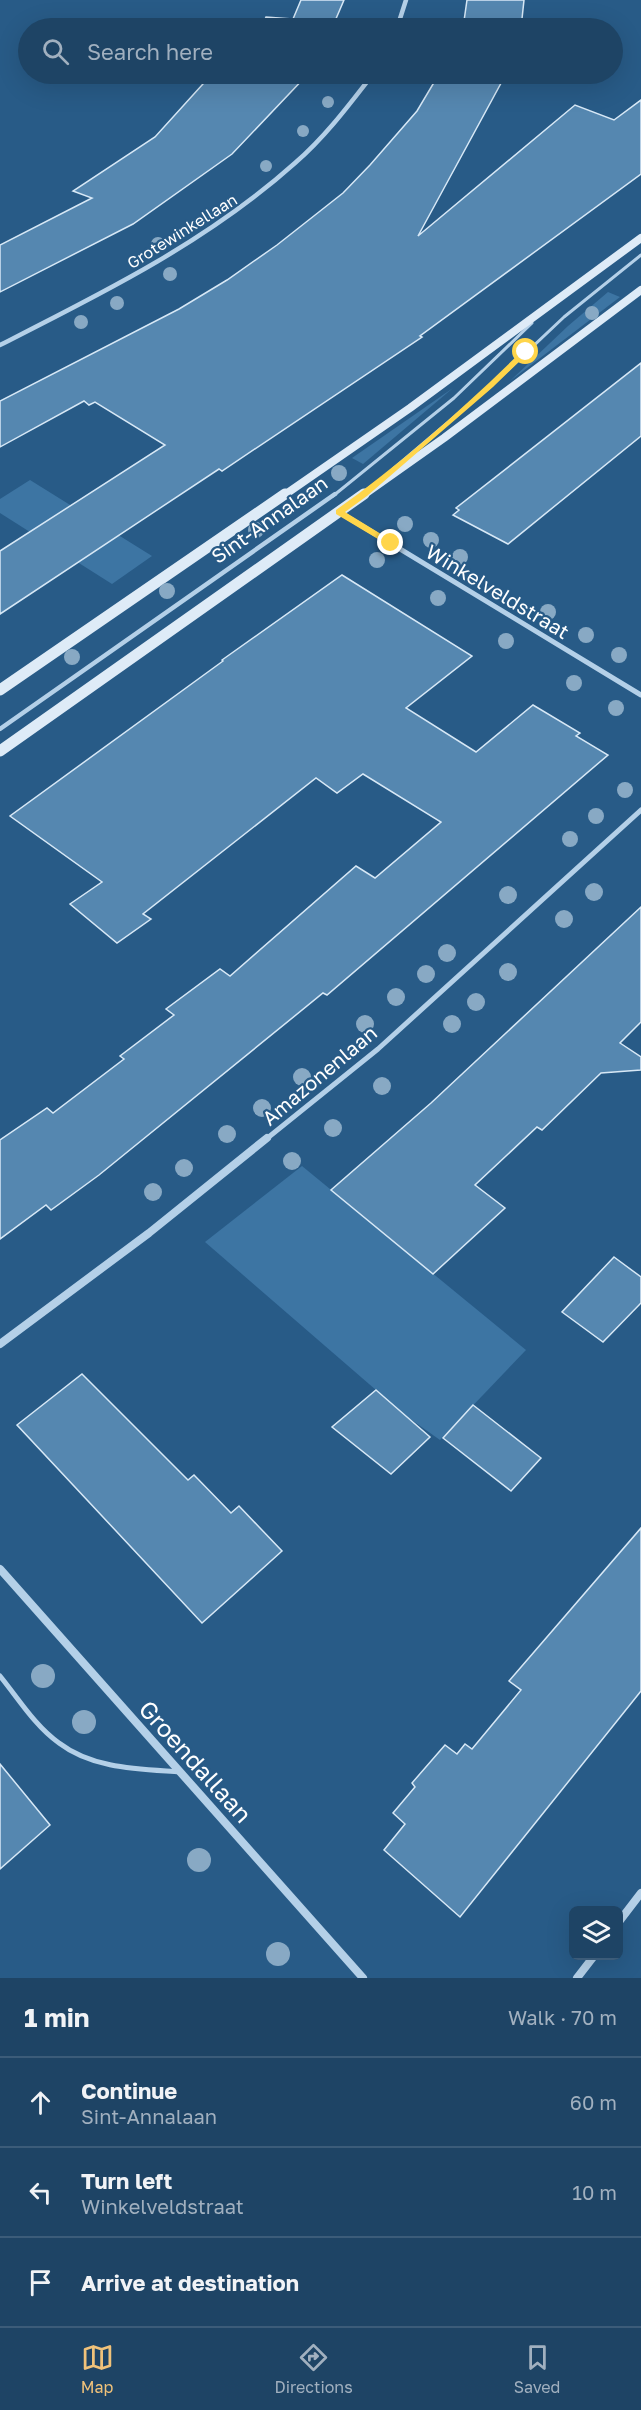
<!DOCTYPE html>
<meta charset="utf-8">
<style>
body{margin:0;font-family:"Golos Text",sans-serif;background:#2b4e6e;color:#f1f3f6}
.controls{position:absolute;right:18px;bottom:18px;display:grid;overflow:hidden;border-radius:9px;box-shadow:0 6px 24px #0002}
.controls button{width:54px;height:54px;display:grid;place-items:center;padding:0;border:0;border-bottom:2px solid #3c5c79;background:#1e4465;color:#f1f3f6;font:30px sans-serif}
.stop{position:absolute;width:18px;height:18px;margin:-14px;border:4px solid #ffd54a;border-radius:50%;background:#fff}
.stop.end{background:#ffd54a;border-color:#fff;box-shadow:0 2px 6px #0008}
.list{margin:0;padding:0;list-style:none}
h2{display:flex;justify-content:space-between;align-items:center;height:78px;margin:0;padding:0 24px;font-size:26px}
h2 small{font-size:20px;font-weight:400;color:#a1b0bf}
.list li{display:grid;grid-template-columns:39px 1fr auto;gap:18px;align-items:center;box-sizing:border-box;height:90px;padding:0 24px;border-top:2px solid #3c5c79}
.list b{display:block;font-size:22px;white-space:nowrap}
.list p{margin:0;font-size:20px;white-space:nowrap;color:#a1b0bf}
.list em{font-size:20px;font-style:normal;color:#a1b0bf}
.icon{flex:none;width:33px;height:33px;fill:none;stroke:currentColor;stroke-width:2;stroke-linecap:round;stroke-linejoin:round}
.map{position:relative;flex:none;width:641px;height:1978px;overflow:hidden}
.search{position:absolute;background:#1e4465;box-shadow:0 6px 24px #0002;left:18px;right:18px;top:18px;height:66px;display:flex;align-items:center;gap:15px;box-sizing:border-box;padding:0 21px;border-radius:33px;color:#a1b0bf;font-size:22px}
.sheet{height:348px;background:#1e4465}
nav{display:flex;justify-content:space-around;align-items:center;box-sizing:border-box;height:84px;border-top:2px solid #3c5c79;background:#1e4465;font-size:16px;color:#a1b0bf}
nav a{display:grid;justify-items:center;gap:3px}
nav .on{color:#f0c27a}
.map>svg:first-child{display:block}
</style>
<div class="map">
<svg width="641" height="1978" viewBox="0 0 641 1978">
<rect width="100%" height="100%" fill="#285b87"/>
<!-- green -->
<g fill="#3d75a3">
<path d="M 608,292 L 620,297 L 510,381 L 568,326 Z"/>
<path d="M 453,388 L 363,464 L 352,458 Z"/>
<path d="M 30,480 L 152,556 L 112,584 L 0,513 L 0,499 Z"/>
<path d="M 302,1166 L 526,1350 L 440,1440 L 406,1416 L 205,1242 Z"/>
</g>
<!-- building -->
<g fill="#5587b0" stroke="#d7e8f6" stroke-width="1.5">
<path d="M 301,0 L 344,0 L 332,28 L 261,28 L 266,17 L 293,19 Z"/>
<path d="M 467,0 L 524,0 L 521,28 L 463,28 Z"/>
<path d="M 212,74 L 308,74 L 232,154 L 133,224 L 0,292 L 0,245 L 92,198 L 73,191 L 155,137 Z"/>
<path d="M 439,74 L 506,74 L 418,236 L 575,105 L 614,120 L 641,100 L 641,174 L 420,336 L 422,337 L 222,471 L 219,469 L 0,614 L 0,551 L 165,445 L 95,402 L 89,405 L 84,401 L 0,447 L 0,401 L 179,309 L 227,280 L 277,245 L 343,193 L 370,165 L 417,111 Z"/>
<path d="M 641,363 L 641,436 L 508,544 L 453,515 L 459,510 L 456,508 Z"/>
<path d="M 342,575 L 472,656 L 406,708 L 476,752 L 533,705 L 580,733 L 576,736 L 608,755 L 327,995 L 323,993 L 99,1175 L 51,1210 L 46,1205 L 0,1239 L 0,1140 L 47,1108 L 53,1113 L 124,1059 L 120,1056 L 174,1015 L 166,1009 L 220,969 L 230,976 L 356,866 L 375,878 L 441,822 L 363,774 L 337,793 L 316,778 L 143,914 L 151,919 L 117,943 L 70,904 L 102,882 L 10,816 L 223,661 L 222,660 Z"/>
<path d="M 641,907 L 641,1022 L 620,1043 L 641,1057 L 641,1070 L 601,1073 L 542,1130 L 537,1127 L 475,1185 L 505,1208 L 433,1274 L 331,1190 L 431,1103 Z"/>
<path d="M 614,1257 L 641,1277 L 641,1303 L 603,1342 L 562,1312 Z"/>
<path d="M 82,1374 L 188,1480 L 194,1475 L 231,1513 L 239,1506 L 282,1551 L 202,1623 L 17,1425 Z"/>
<path d="M 376,1390 L 430,1437 L 391,1474 L 332,1427 Z"/>
<path d="M 473,1405 L 541,1458 L 511,1491 L 443,1438 Z"/>
<path d="M 641,1528 L 641,1691 L 460,1917 L 384,1850 L 405,1824 L 393,1813 L 415,1787 L 412,1783 L 445,1745 L 457,1754 L 465,1744 L 472,1749 L 521,1690 L 509,1681 Z"/>
<path d="M 0,1764 L 50,1825 L 0,1869 Z"/>
</g>
<g fill="none" stroke-linecap="round" stroke-linejoin="round">
<!-- service-far2 -->
<g stroke="#b4d0e8" stroke-width="3">
<path d="M 393,469 L 491,386 L 564,317 L 641,255"/>
<path d="M 333,496 L 454,398 L 532,323"/>
</g>
<!-- service-far1 -->
<path stroke="#b4d0e8" stroke-width="4.5" d="M 0,729 L 335,494"/>
<!-- service -->
<path stroke="#b4d0e8" stroke-width="5" d="M 0,1676 C 18,1698 35,1726 59,1743 C 93,1769 139,1769 180,1772"/>
<!-- minor-far2 -->
<g stroke="#b4d0e8" stroke-width="4.5">
<path d="M 397,28 L 406,0"/>
<path d="M 0,345 C 103,293 208,241 295,163 C 325,137 349,105 373,74"/>
</g>
<!-- minor-far1 -->
<g stroke="#b4d0e8" stroke-width="5">
<path d="M 339,512 L 641,695"/>
<path d="M 265,1140 L 378,1049 L 641,810"/>
</g>
<!-- minor -->
<g stroke="#b4d0e8" stroke-width="8">
<path d="M 0,1344 L 149,1233 L 267,1138"/>
<path d="M 0,1569 L 363,1978"/>
<path d="M 618,1923 L 641,1893"/>
<path d="M 577,1978 L 594,1956"/>
</g>
<!-- secondary-far1 -->
<g stroke="#deebf7" stroke-width="8">
<path d="M 283,496 L 410,408 L 641,238"/>
<path d="M 362,496 L 444,438 L 641,290"/>
</g>
<!-- secondary -->
<g stroke="#deebf7" stroke-width="11">
<path d="M 0,690 L 285,494"/>
<path d="M 0,751 L 364,494"/>
</g>
</g>
<!-- trees -->
<g fill="#88a9c4">
<circle cx="328" cy="102" r="6"/>
<circle cx="303" cy="131" r="6"/>
<circle cx="266" cy="166" r="6"/>
<circle cx="158" cy="244" r="7"/>
<circle cx="170" cy="274" r="7"/>
<circle cx="117" cy="303" r="7"/>
<circle cx="592" cy="313" r="7"/>
<circle cx="81" cy="322" r="7"/>
<circle cx="339" cy="473" r="8"/>
<circle cx="405" cy="524" r="8"/>
<circle cx="256" cy="530" r="8"/>
<circle cx="431" cy="540" r="8"/>
<circle cx="460" cy="557" r="8"/>
<circle cx="377" cy="560" r="8"/>
<circle cx="167" cy="591" r="8"/>
<circle cx="438" cy="598" r="8"/>
<circle cx="548" cy="612" r="8"/>
<circle cx="586" cy="635" r="8"/>
<circle cx="506" cy="641" r="8"/>
<circle cx="619" cy="655" r="8"/>
<circle cx="72" cy="657" r="8"/>
<circle cx="574" cy="683" r="8"/>
<circle cx="616" cy="708" r="8"/>
<circle cx="625" cy="790" r="8"/>
<circle cx="596" cy="816" r="8"/>
<circle cx="570" cy="839" r="8"/>
<circle cx="594" cy="892" r="9"/>
<circle cx="508" cy="895" r="9"/>
<circle cx="564" cy="919" r="9"/>
<circle cx="447" cy="953" r="9"/>
<circle cx="508" cy="972" r="9"/>
<circle cx="426" cy="974" r="9"/>
<circle cx="396" cy="997" r="9"/>
<circle cx="476" cy="1002" r="9"/>
<circle cx="365" cy="1024" r="9"/>
<circle cx="452" cy="1024" r="9"/>
<circle cx="302" cy="1077" r="9"/>
<circle cx="382" cy="1086" r="9"/>
<circle cx="262" cy="1108" r="9"/>
<circle cx="333" cy="1128" r="9"/>
<circle cx="227" cy="1134" r="9"/>
<circle cx="292" cy="1161" r="9"/>
<circle cx="184" cy="1168" r="9"/>
<circle cx="153" cy="1192" r="9"/>
<circle cx="43" cy="1676" r="12"/>
<circle cx="84" cy="1722" r="12"/>
<circle cx="199" cy="1860" r="12"/>
<circle cx="278" cy="1954" r="12"/>
</g>
<!-- route -->
<path fill="#ffd54a" d="M 523,350 L 529,352 L 493,387 L 367,496 L 345,512 L 394,542 L 394,545 L 388,545 L 336,514 L 336,510 C 402,463 465,407 523,350 Z"/>
<g text-anchor="middle" dominant-baseline="central" stroke-width="4.5" stroke-linejoin="round" paint-order="stroke">
<!-- far-street labels -->
<g font-size="16" fill="#fff" stroke="#285b87">
<text transform="translate(182 231) rotate(-32)">Grotewinkellaan</text>
</g>
<!-- street labels -->
<g font-size="20" fill="#fff" stroke="#285b87">
<text transform="translate(269 519) rotate(-35)">Sint-Annalaan</text>
<text transform="translate(498 591) rotate(31)">Winkelveldstraat</text>
<text transform="translate(319 1075) rotate(-40)">Amazonenlaan</text>
</g>
<!-- near-street labels -->
<g font-size="24" fill="#fff" stroke="#285b87">
<text transform="translate(196 1761) rotate(48)">Groendallaan</text>
</g>
</g>
</svg>
<div class="controls">
<button><svg class="icon" aria-label="layers" viewBox="0 0 24 24"><path d="M12 4l9 5-9 5-9-5zM3 14l9 5 9-5"/></svg></button>
</div>
<div class="stop" style="left:526px;top:352px"></div>
<div class="stop end" style="left:391px;top:543px"></div>
<div class="search"><svg class="icon" aria-label="search" viewBox="0 0 24 24"><circle cx="10" cy="10" r="6"/><path d="M15 15l6 6"/></svg>Search here</div>
</div>
<section class="sheet">
<h2>1 min<small>Walk · 70 m</small></h2>
<ul class="list">
<li><svg class="icon" aria-label="ahead" viewBox="0 0 24 24"><path d="M12 20V5M6 11l6-6 6 6"/></svg><div><b>Continue</b><p>Sint-Annalaan</p></div><em>60 m</em></li>
<li><svg class="icon" aria-label="left" viewBox="0 0 24 24"><path d="M17 20v-9H6M10 6l-5 5 5 5"/></svg><div><b>Turn left</b><p>Winkelveldstraat</p></div><em>10 m</em></li>
<li><svg class="icon" aria-label="arrive" viewBox="0 0 24 24"><path d="M6 21V4h12l-3 4 3 4H6"/></svg><div><b>Arrive at destination</b></div></li>
</ul>
</section>
<nav>
<a class="on"><svg class="icon" aria-label="map" viewBox="0 0 24 24"><path d="M3 6l6-2 6 2 6-2v14l-6 2-6-2-6 2zM9 4v14M15 6v14"/></svg>Map</a>
<a><svg class="icon" aria-label="directions" viewBox="0 0 24 24"><path d="M12 3l9 9-9 9-9-9zM9 14v-3h6M13 9l2 2-2 2"/></svg>Directions</a>
<a><svg class="icon" aria-label="saved" viewBox="0 0 24 24"><path d="M7 4h10v16l-5-4-5 4z"/></svg>Saved</a>
</nav>
